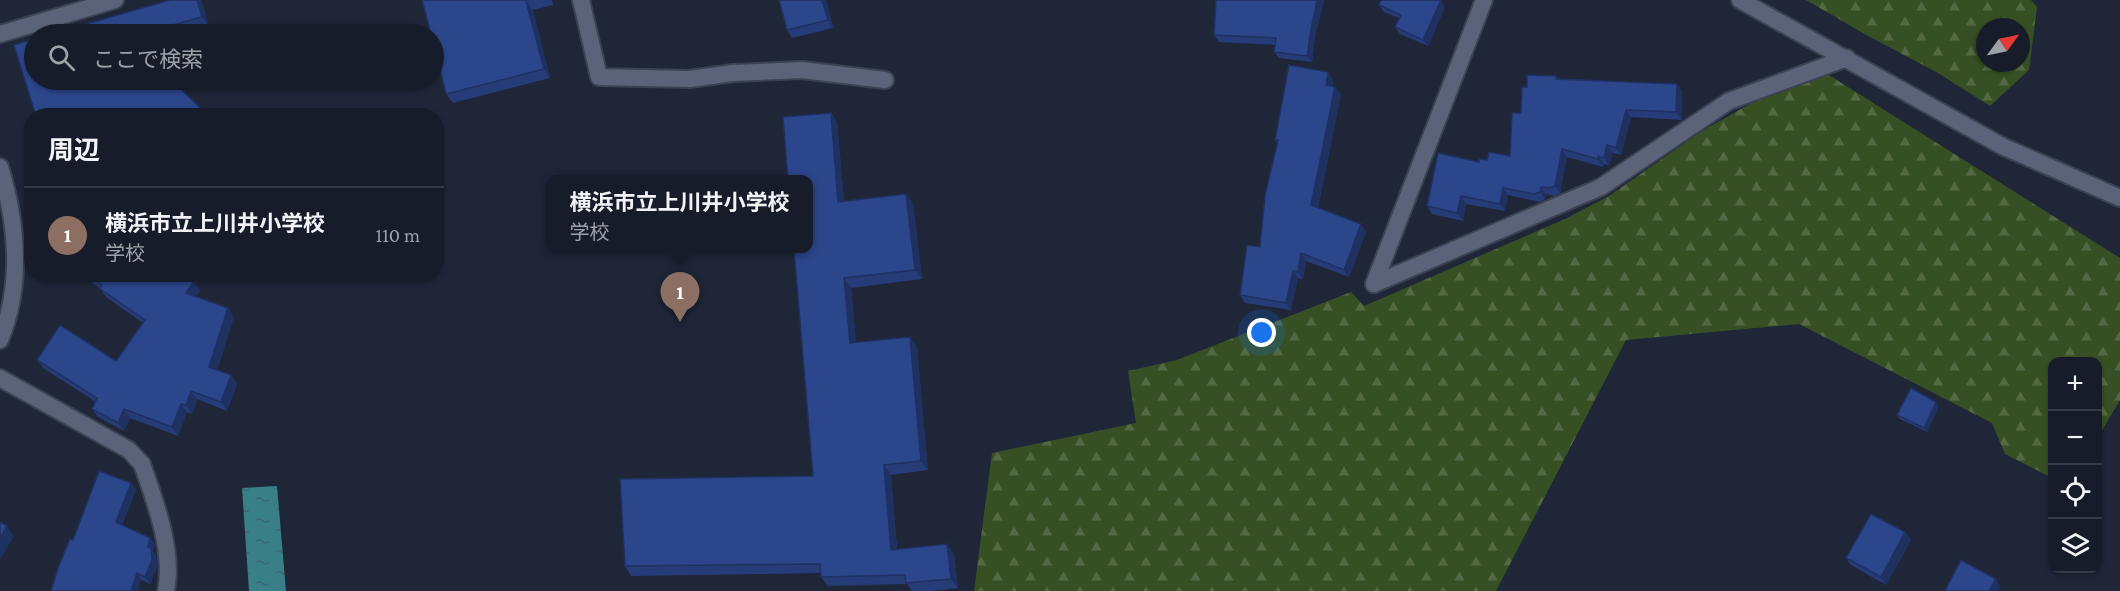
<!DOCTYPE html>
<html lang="ja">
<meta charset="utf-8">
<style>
body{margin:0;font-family:"Crimson Pro","Noto Sans JP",serif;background:#232936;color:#f1f3f6}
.controls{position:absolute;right:18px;bottom:18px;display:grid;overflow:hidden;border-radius:12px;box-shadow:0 2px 4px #0004}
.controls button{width:54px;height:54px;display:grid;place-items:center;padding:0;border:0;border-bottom:2px solid #353a47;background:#161c2a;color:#f1f3f6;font:30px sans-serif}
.compass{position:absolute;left:1976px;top:18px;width:54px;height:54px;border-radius:50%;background:#161c2a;box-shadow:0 2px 4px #0004;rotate:57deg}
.you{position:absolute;left:1262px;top:333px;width:21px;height:21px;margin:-15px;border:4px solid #fff;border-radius:50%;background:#1a73e8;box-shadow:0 0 0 9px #1a73e833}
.badge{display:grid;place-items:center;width:39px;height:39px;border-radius:50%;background:#0b8043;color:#fff;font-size:20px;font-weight:700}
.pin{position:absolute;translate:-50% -50px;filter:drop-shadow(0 2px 3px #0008)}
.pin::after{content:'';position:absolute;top:32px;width:21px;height:18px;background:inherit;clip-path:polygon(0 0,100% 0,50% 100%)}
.popup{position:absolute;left:546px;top:175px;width:267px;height:78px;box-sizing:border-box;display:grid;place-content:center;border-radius:12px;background:#161c2a;filter:drop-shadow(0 2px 4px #0005);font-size:20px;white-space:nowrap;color:#9ea1a8}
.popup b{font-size:22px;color:#f1f3f6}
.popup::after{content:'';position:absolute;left:50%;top:100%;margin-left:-12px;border:12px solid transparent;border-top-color:#161c2a}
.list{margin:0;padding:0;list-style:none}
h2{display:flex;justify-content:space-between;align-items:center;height:78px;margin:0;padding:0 24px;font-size:26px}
h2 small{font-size:20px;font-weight:400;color:#9ea1a8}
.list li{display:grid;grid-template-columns:39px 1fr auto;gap:18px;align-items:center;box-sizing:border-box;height:96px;padding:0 24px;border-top:2px solid #353a47}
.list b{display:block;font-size:22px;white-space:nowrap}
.list p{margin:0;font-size:20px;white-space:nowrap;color:#9ea1a8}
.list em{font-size:20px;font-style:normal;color:#9ea1a8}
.icon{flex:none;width:33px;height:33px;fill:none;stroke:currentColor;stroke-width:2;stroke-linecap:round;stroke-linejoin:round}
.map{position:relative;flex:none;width:2120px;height:591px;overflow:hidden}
.search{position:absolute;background:#161c2a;box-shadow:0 2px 4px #0004;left:24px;top:24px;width:420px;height:66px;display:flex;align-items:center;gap:15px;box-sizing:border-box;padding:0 21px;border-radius:33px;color:#9ea1a8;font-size:22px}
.panel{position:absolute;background:#161c2a;box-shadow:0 2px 4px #0004;left:24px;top:108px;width:420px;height:174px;border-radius:24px}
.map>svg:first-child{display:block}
</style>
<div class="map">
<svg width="2120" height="591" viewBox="0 0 2120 591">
<defs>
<pattern id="forest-firs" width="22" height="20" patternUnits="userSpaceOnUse" patternTransform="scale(1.5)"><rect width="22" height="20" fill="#375023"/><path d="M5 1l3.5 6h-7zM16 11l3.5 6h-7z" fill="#546943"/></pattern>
<pattern id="water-ripples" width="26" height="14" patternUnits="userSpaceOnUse" patternTransform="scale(1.5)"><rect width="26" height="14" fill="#387f87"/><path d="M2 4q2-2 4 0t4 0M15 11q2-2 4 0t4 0" fill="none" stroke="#3c676e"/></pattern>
</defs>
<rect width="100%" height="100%" fill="#1e2638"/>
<!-- forest -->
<g fill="url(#forest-firs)" fill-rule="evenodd">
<path d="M 1806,0 L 2031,0 L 2037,7 L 2029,70 L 1990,106 L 1938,73 L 1868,36 ZM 1985,27 L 2021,27 L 2021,63 L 1985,63 Z"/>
<path d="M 1824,72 L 2120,258 L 2120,400 L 2098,437 L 2098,362 L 2052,362 L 2052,478 L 2005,454 L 1992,423 L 1799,324 L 1626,340 L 1496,591 L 974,591 L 992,453 L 1136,423 L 1128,371 L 1177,360 L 1351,292 L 1364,306 L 1565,219 L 1609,196 L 1702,131 L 1748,105 L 1776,91 Z"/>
</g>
<!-- water -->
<path fill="url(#water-ripples)" d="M 277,486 L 286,591 L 249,591 L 242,488 Z"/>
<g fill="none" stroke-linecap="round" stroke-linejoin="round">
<!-- service casing -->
<g stroke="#3b4251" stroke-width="20">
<g id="service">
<path d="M 1740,0 L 2002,146 L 2120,198"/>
<path d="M 1374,284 L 1601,187 L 1729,101 L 1847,58"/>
<path d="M 142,464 C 155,501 174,551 166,591"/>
</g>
</g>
<!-- minor casing -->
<g stroke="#3b4251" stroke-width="20">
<g id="minor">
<path d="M 581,0 L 599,77 L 690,79 L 733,73 L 802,70 L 885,80"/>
<path d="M 0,34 L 115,0"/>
<path d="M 1374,284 L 1484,0"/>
<path d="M 0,378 L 129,450 L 142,464"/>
</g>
</g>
<!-- tertiary casing -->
<g stroke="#3b4251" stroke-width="20">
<path id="tertiary" d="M 0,167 C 17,223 23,284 0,340"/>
</g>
<!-- service -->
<use href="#service" stroke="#5a6378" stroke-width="16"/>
<!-- minor -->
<use href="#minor" stroke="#5a6378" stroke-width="16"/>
<!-- tertiary -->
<use href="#tertiary" stroke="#5a6378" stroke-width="16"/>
</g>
<!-- wall -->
<g fill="#263c78">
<path d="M 170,0 L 200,0 L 202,2 L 209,27 L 182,34 L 51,34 Z"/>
<path d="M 422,0 L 552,0 L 553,5 L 533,10 L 550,78 L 453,103 L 446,94 Z"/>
<path d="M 779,0 L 826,0 L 833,28 L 792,38 L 787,30 Z"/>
<path d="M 1216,0 L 1324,0 L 1315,36 L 1312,62 L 1279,58 L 1274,52 L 1275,45 L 1219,42 L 1214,35 Z"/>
<path d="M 1379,5 L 1445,7 L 1428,46 L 1400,34 L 1395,27 L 1399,18 L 1384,12 Z"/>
<path d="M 14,45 L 209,116 L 36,116 Z"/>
<path d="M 1556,76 L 1558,79 L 1677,84 L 1682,91 L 1682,120 L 1631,117 L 1621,155 L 1613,153 L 1609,165 L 1604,164 L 1603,167 L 1567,157 L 1560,193 L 1554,196 L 1546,194 L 1545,199 L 1539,202 L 1508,195 L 1505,211 L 1466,204 L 1463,221 L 1432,214 L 1427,206 L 1479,162 L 1510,156 L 1521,113 L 1527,87 Z"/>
<path d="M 1333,80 L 1332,86 L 1335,87 L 1341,94 L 1318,208 L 1366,232 L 1349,277 L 1306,261 L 1303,279 L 1298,278 L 1291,310 L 1245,303 L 1240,295 L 1260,247 L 1277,143 L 1275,140 Z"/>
<path d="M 831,113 L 837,122 L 844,201 L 913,203 L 922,279 L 851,288 L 856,343 L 910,337 L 917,347 L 928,470 L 891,475 L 897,550 L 954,554 L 958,588 L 931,591 L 912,591 L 907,584 L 828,586 L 821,577 L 821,573 L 631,576 L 625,566 L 813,476 Z"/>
<path d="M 83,274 L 185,274 L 200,290 L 196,296 L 234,317 L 217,370 L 231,375 L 237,384 L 227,411 L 197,399 L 192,414 L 187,412 L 178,436 L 130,418 L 124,431 L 98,417 L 92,409 L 96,402 L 43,368 L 37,360 L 116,361 L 143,323 L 106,297 L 100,288 L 85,278 Z"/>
<path d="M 1939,406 L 1927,432 L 1900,419 L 1897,415 Z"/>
<path d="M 131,483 L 136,490 L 122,525 L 150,538 L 155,545 L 153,551 L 156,555 L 157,567 L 150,584 L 141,580 L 73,540 Z"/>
<path d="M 1905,532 L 1911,540 L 1886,585 L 1851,565 L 1846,558 Z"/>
</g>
<!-- shaded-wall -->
<g fill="#1f3161">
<path d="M 197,0 L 200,0 L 202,2 L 209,27 L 202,17 Z"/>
<path d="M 822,0 L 826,0 L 833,28 L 828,20 Z"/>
<path d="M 1317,0 L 1324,0 L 1315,36 L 1312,62 L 1307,56 L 1311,30 Z"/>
<path d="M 1441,0 L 1445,7 L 1428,46 L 1423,40 Z"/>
<path d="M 526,1 L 533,10 L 550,78 L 544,69 Z"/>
<path d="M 1328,72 L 1333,80 L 1331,92 L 1326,85 Z"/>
<path d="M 1677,84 L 1682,91 L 1682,120 L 1676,112 Z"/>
<path d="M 1335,87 L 1341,94 L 1317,213 L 1311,205 Z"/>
<path d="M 1626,110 L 1631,117 L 1621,155 L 1616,148 Z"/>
<path d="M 831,113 L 837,122 L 845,211 L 838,202 Z"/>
<path d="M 1607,145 L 1613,153 L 1609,165 L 1604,158 Z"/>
<path d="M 1562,149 L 1567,157 L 1560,193 L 1555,186 Z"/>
<path d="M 1598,156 L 1604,164 L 1603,167 L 1598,159 Z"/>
<path d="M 1541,187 L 1546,194 L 1545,199 L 1540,192 Z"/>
<path d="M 1503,188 L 1508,195 L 1505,211 L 1500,204 Z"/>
<path d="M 906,194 L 913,203 L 922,279 L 915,270 Z"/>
<path d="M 1461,196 L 1466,204 L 1463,221 L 1457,213 Z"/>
<path d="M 1361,224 L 1366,232 L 1349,277 L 1344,270 Z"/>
<path d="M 1301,253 L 1306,261 L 1303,279 L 1298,272 Z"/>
<path d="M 1293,271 L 1298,278 L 1291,310 L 1286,303 Z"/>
<path d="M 844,278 L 851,288 L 857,353 L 850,343 Z"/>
<path d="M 194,281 L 200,290 L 192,301 L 186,293 Z"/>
<path d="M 228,308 L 234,317 L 215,375 L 209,367 Z"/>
<path d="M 910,337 L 917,347 L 928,470 L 921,461 Z"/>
<path d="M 231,375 L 237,384 L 227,411 L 221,402 Z"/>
<path d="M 191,391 L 197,399 L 192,414 L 186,405 Z"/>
<path d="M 1936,402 L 1939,406 L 1927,432 L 1924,428 Z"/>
<path d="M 181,404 L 187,412 L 178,436 L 172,427 Z"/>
<path d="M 124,409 L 130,418 L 124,431 L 118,423 Z"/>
<path d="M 884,465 L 891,475 L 898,560 L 891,550 Z"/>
<path d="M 131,483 L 136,490 L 120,529 L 116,522 Z"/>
<path d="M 7,526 L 14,536 L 0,560 L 0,538 Z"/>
<path d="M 1905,532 L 1911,540 L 1886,585 L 1881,577 Z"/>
<path d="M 150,538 L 155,545 L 153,551 L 156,555 L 157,567 L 150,584 L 145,577 L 148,547 Z"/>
<path d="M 947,544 L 954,554 L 958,588 L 951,579 Z"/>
<path d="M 137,573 L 141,580 L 138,591 L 131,591 Z"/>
<path d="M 1996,579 L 2001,587 L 1998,591 L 1989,591 Z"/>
</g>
<!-- building -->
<g fill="#2c468b" stroke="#1f3161" stroke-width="1.5">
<path d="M 170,0 L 197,0 L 202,17 L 140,34 L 51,34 Z"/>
<path d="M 422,0 L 529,0 L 526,1 L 544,69 L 446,94 L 434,44 L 434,34 L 431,34 Z"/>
<path d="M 779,0 L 822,0 L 828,20 L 787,30 Z"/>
<path d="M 1216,0 L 1317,0 L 1311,30 L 1307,56 L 1274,52 L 1276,38 L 1214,35 Z"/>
<path d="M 1381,0 L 1441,0 L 1423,40 L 1395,27 L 1401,15 L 1379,5 Z"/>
<path d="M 34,39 L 34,80 L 171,80 L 209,116 L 97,116 L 91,109 L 69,116 L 36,116 L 14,45 Z"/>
<path d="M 1289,65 L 1328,72 L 1326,85 L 1335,87 L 1311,205 L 1361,224 L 1344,270 L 1301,253 L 1298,272 L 1293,271 L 1286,303 L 1240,295 L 1247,245 L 1260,247 L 1265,196 L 1278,140 L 1275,140 Z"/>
<path d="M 1527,75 L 1556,76 L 1556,79 L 1677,84 L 1676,112 L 1626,110 L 1616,148 L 1607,145 L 1604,158 L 1598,156 L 1598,159 L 1562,149 L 1555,186 L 1549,188 L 1541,187 L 1540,192 L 1534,194 L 1503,188 L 1500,204 L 1461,196 L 1457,213 L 1427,206 L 1438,153 L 1479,162 L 1479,159 L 1487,160 L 1489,152 L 1510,156 L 1512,113 L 1521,113 L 1522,87 L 1527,87 Z"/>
<path d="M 831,113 L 838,202 L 906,194 L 915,270 L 844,278 L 850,343 L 910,337 L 921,461 L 884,465 L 891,550 L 947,544 L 951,579 L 906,583 L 905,575 L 821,577 L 820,564 L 625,566 L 620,479 L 813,476 L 794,249 L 809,249 L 809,180 L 788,180 L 783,117 Z"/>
<path d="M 87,274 L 185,274 L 194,281 L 186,293 L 228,308 L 209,367 L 231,375 L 221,402 L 191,391 L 186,405 L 181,404 L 172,427 L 124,409 L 118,423 L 92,409 L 97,398 L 37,360 L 60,325 L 116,361 L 145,320 L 100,289 L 102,285 Z"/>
<path d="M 1911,388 L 1936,402 L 1924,428 L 1897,415 Z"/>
<path d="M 99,471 L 131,483 L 116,522 L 150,538 L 148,547 L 151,548 L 152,560 L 145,577 L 137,573 L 131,591 L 51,591 L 58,568 L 70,539 L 73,540 Z"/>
<path d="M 1871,514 L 1905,532 L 1881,577 L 1846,558 Z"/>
<path d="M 0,522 L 7,526 L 0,538 Z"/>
<path d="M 1961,560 L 1996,579 L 1989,591 L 1945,591 Z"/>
</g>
</svg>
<div class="controls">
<button>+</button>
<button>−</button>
<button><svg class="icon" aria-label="locate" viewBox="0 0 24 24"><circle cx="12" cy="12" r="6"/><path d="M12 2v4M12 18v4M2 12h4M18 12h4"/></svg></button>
<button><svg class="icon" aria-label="layers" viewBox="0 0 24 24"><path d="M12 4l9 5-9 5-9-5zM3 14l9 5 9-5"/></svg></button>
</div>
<svg class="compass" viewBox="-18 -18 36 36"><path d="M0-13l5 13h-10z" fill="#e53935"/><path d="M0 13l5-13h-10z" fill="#9ea1a8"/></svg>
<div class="you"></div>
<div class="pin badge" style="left:680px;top:322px;background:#8d6e63">1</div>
<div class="popup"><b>横浜市立上川井小学校</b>学校</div>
<div class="search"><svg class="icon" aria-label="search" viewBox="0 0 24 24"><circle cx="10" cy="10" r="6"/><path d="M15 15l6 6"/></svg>ここで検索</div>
<section class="panel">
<h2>周辺<small></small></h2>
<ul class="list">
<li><span class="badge" style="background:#8d6e63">1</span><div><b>横浜市立上川井小学校</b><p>学校</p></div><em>110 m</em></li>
</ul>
</section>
</div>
